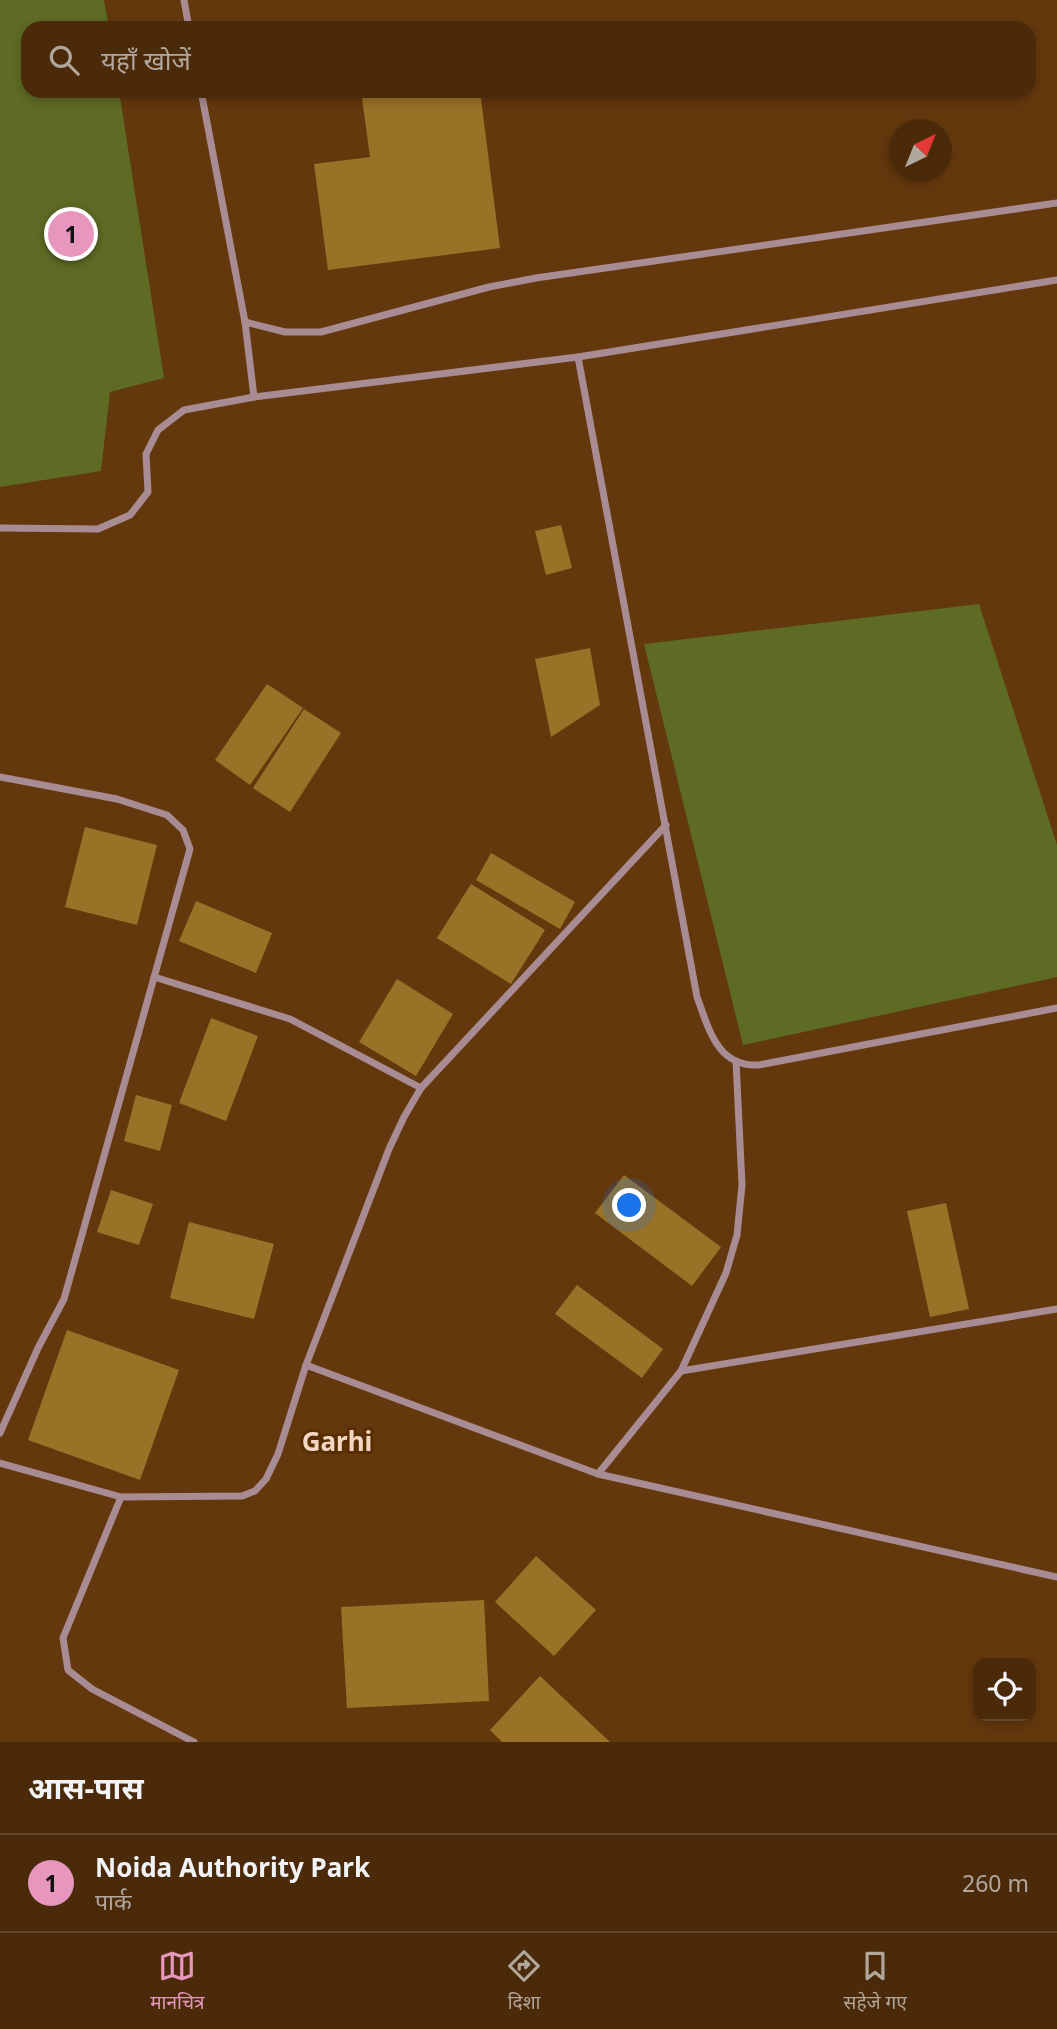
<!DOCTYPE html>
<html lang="hi">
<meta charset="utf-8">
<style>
body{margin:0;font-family:"Noto Sans","Noto Sans Devanagari",sans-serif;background:#523213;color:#f1f3f6}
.controls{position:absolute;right:21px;bottom:21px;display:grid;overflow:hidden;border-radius:14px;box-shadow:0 4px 10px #0003}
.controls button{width:63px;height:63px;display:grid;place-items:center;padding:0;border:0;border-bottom:2px solid #62462b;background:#4b2a0a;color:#f1f3f6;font:35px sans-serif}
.compass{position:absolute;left:889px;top:119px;width:63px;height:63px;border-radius:50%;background:#4b2a0a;box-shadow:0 4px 10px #0003;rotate:43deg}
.you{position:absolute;left:630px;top:1206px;width:24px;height:24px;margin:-18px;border:5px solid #fff;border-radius:50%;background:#1a73e8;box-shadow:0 0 0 10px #1a73e833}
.badge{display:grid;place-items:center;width:46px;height:46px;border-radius:50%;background:#e797bd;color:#111;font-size:23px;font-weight:700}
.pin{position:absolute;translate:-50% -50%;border:4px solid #fff;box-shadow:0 2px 7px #0006}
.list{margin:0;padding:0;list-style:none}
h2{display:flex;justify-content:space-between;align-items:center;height:91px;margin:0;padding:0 28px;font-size:30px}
h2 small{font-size:23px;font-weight:400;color:#b2a79c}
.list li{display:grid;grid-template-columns:46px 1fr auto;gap:21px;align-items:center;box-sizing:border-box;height:98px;padding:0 28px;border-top:2px solid #62462b}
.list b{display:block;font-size:26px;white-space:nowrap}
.list p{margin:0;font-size:23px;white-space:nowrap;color:#b2a79c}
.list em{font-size:23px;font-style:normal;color:#b2a79c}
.icon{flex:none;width:38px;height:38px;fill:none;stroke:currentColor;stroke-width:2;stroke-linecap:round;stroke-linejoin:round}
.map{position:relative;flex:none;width:1057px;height:1742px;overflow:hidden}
.search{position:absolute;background:#4b2a0a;box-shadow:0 4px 10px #0003;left:21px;right:21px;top:21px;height:77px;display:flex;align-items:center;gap:18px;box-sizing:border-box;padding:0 24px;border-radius:21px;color:#b2a79c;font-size:26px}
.sheet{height:189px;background:#4b2a0a}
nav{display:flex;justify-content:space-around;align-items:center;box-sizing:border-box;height:98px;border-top:2px solid #62462b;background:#4b2a0a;font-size:19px;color:#b2a79c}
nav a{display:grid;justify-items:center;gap:4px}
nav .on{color:#e797bd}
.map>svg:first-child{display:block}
</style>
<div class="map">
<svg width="1057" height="1742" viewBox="0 0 1057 1742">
<rect width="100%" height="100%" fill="#64380d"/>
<!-- green -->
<g fill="#5d6b24">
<path d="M 0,0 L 104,0 L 109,28 L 28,28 L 28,91 L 119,91 L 164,378 L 110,392 L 101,471 L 0,487 Z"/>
<path d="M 979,604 L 1057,845 L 1057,977 L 743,1045 L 644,644 Z"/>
</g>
<!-- building -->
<g fill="#997228">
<path d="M 415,91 L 480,91 L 500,248 L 328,270 L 314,164 L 370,157 L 362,98 Z"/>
<path d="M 561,525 L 572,568 L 546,575 L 535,531 Z"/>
<path d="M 590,648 L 600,705 L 551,737 L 535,659 Z"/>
<path d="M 267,684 L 303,708 L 250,785 L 215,760 Z"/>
<path d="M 304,709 L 341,733 L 290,812 L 253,788 Z"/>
<path d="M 85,827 L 157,845 L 137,925 L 65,907 Z"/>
<path d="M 491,853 L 575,902 L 560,929 L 476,880 Z"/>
<path d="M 471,884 L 545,930 L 511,984 L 437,938 Z"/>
<path d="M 196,901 L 272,933 L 256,973 L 179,941 Z"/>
<path d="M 397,979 L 453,1014 L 416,1076 L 359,1042 Z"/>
<path d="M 211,1018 L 258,1036 L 226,1121 L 179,1103 Z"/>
<path d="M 136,1095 L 172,1105 L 160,1151 L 124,1141 Z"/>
<path d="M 624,1175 L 721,1247 L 692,1286 L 595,1213 Z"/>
<path d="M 111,1190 L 153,1204 L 139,1245 L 97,1232 Z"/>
<path d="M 946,1203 L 969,1309 L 930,1317 L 907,1211 Z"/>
<path d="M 189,1222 L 274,1244 L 254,1319 L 170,1298 Z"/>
<path d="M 577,1285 L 663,1349 L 642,1378 L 555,1314 Z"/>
<path d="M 67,1330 L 179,1370 L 140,1480 L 28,1440 Z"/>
<path d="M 536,1556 L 596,1610 L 554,1656 L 495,1602 Z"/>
<path d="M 484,1600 L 489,1701 L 347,1708 L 341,1607 Z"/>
<path d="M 540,1676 L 610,1742 L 502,1742 L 490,1730 Z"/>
</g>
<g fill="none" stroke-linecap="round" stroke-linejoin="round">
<!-- street -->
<g stroke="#a98b94" stroke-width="7">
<path d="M 184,0 L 189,28"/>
<path d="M 201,91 L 245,322 L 254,397"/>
<path d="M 245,322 L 285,332 L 321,332 L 489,287 L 536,278 L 1057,203"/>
<path d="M 578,357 L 697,997 C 709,1029 717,1067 759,1065 L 1057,1008"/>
<path d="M 0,528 L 98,529 L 130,515 L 148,492 L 146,454 L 158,430 L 184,410 L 254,397 L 578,357 L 1057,280"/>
<path d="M 0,777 L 117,799 L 167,815 L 183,830 L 190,849 L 64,1299 L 38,1348 L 0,1433"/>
<path d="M 154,977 L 290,1019 L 421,1088"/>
<path d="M 306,1365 L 598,1474 L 1057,1577"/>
<path d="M 681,1371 L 1057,1309"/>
<path d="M 0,1463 L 121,1497 L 242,1496 L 255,1491 L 266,1479 L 278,1454 L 306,1365 L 389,1149 L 404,1117 L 421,1088 L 666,825"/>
<path d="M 598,1474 L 681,1371 L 726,1273 L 737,1235 L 742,1185 L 736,1061"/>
<path d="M 121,1497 L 63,1638 L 68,1670 L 92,1689 L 194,1742"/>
</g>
</g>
<g text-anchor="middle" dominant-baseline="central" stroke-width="6" stroke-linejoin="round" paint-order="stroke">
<!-- quarter labels -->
<g font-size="26" font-weight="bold" fill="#f3d7c3" stroke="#582d00">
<text x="337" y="1441">Garhi</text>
</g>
</g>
</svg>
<div class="controls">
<button><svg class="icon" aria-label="locate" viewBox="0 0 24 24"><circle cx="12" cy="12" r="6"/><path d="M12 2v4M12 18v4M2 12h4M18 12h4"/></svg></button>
</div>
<svg class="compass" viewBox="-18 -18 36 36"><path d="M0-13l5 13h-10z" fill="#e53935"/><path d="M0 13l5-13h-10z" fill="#b2a79c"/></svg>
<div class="you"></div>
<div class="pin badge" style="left:71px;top:234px">1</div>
<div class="search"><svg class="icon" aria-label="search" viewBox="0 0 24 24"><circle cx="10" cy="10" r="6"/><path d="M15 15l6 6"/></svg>यहाँ खोजें</div>
</div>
<section class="sheet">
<h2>आस-पास<small></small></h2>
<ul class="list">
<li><span class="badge">1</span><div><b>Noida Authority Park</b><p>पार्क</p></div><em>260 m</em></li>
</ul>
</section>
<nav>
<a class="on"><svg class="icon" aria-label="map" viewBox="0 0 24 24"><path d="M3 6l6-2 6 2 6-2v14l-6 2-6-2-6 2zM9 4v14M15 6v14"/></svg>मानचित्र</a>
<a><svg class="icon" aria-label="directions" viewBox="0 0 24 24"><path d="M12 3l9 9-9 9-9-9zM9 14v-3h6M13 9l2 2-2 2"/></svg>दिशा</a>
<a><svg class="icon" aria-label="saved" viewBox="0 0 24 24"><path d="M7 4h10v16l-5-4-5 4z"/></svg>सहेजे गए</a>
</nav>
